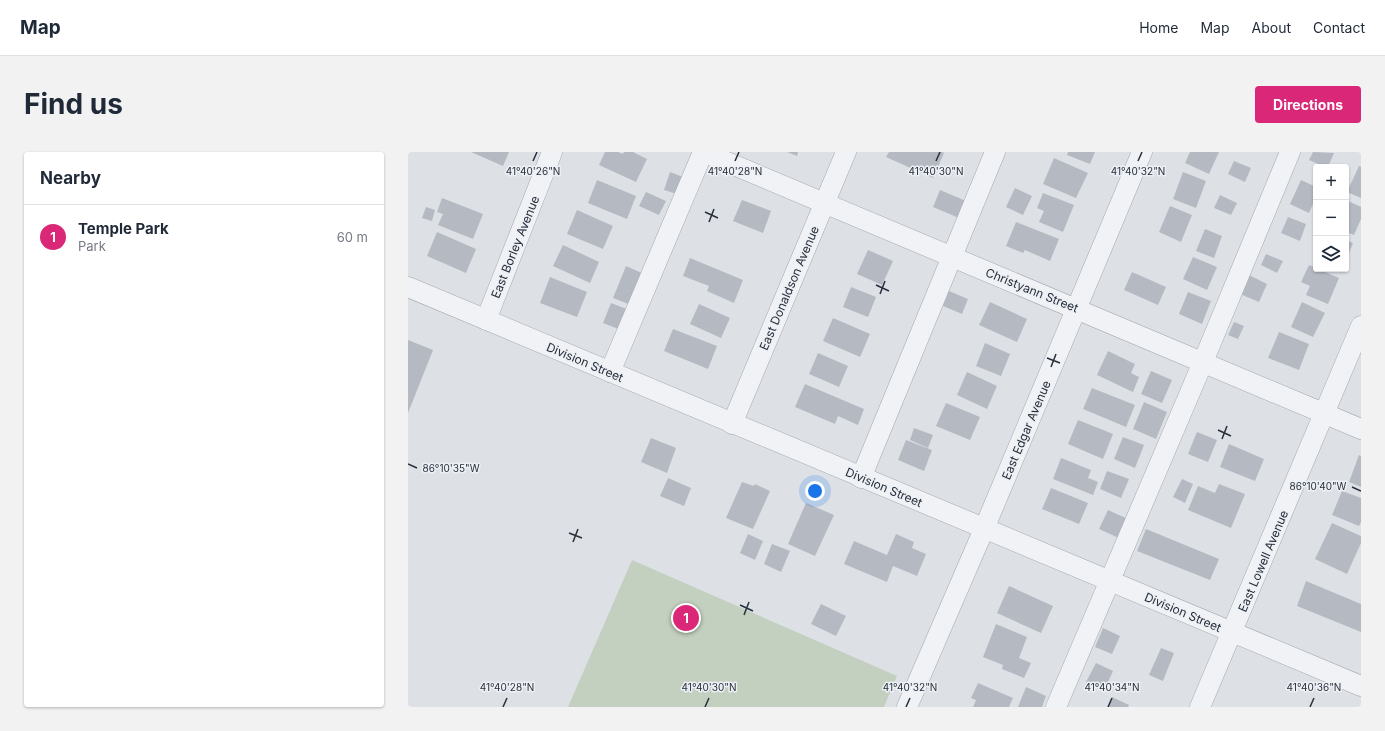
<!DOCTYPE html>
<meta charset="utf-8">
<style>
body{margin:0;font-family:Inter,sans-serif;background:#f2f2f3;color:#1f2937}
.controls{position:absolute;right:12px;top:12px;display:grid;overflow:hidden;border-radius:4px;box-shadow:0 1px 3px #0004}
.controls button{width:36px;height:36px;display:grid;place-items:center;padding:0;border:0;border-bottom:1px solid #e0e1e3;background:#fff;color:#1f2937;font:20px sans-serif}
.you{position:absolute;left:407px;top:339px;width:14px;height:14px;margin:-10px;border:3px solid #fff;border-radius:50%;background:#1a73e8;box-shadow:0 0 0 6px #1a73e833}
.badge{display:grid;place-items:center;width:26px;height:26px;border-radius:50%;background:#db2777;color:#fff;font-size:13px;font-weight:700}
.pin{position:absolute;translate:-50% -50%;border:2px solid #fff;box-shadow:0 1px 4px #0006}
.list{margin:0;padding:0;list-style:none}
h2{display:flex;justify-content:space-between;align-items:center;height:52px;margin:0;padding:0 16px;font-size:17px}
h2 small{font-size:13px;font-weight:400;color:#747a83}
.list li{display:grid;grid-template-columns:26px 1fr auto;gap:12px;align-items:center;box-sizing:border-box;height:64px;padding:0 16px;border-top:1px solid #e0e1e3}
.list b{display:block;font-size:15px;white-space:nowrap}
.list p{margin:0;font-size:13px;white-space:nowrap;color:#747a83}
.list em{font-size:13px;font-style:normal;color:#747a83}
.icon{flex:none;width:22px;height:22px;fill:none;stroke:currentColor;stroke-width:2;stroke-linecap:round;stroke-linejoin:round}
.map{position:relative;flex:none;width:953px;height:555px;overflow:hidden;border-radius:4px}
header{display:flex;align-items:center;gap:24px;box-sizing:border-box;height:56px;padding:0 20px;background:#fff;border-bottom:1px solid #e0e1e3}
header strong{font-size:19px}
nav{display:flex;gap:22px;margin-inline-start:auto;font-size:14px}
.intro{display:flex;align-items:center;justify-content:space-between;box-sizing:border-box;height:96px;padding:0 24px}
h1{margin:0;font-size:28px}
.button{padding:10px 18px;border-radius:4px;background:#db2777;color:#fff;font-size:14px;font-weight:700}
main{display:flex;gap:24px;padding:0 24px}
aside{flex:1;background:#fff;border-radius:4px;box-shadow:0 1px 3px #0004}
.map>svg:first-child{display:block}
</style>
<header>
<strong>Map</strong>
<nav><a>Home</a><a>Map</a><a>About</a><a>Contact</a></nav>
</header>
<div class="intro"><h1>Find us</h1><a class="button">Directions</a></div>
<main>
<aside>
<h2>Nearby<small></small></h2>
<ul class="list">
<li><span class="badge">1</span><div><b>Temple Park</b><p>Park</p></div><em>60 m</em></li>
</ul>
</aside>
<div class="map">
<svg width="953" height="555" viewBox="0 0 953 555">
<rect width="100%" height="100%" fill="#dde1e6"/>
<!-- green -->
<path fill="#c3cfbf" d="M 224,408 L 489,524 L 476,555 L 160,555 Z"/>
<!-- building -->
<g fill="#b5bac2">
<path d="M 63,0 L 101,0 L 95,14 Z"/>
<path d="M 197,0 L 210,0 L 215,2 L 216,0 L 225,0 L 239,7 L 228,30 L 191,13 Z"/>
<path d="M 379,0 L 390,0 L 389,4 Z"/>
<path d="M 481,0 L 534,0 L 536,1 L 525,26 L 478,5 Z"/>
<path d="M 660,0 L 687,0 L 682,12 L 659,3 Z"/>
<path d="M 782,0 L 811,0 L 801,22 L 777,11 Z"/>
<path d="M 905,0 L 926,1 L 920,15 L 917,15 L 901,8 Z"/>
<path d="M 646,6 L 680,21 L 668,46 L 635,32 Z"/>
<path d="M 826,9 L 843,16 L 837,30 L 820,22 Z"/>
<path d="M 951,14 L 953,15 L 953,46 L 939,40 Z"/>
<path d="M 262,20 L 275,25 L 269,42 L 256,38 Z"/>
<path d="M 775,20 L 798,29 L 788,56 L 765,47 Z"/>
<path d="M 189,28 L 228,44 L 219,67 L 180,51 Z"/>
<path d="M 893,28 L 908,35 L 908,45 L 901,61 L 882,52 Z"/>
<path d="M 607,36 L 624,44 L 615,63 L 598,55 Z"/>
<path d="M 532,38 L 558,49 L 551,66 L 525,55 Z"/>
<path d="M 238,40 L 258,49 L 251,63 L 231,54 Z"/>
<path d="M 635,41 L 666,53 L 655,80 L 631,70 L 636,59 L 629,56 Z"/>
<path d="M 812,43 L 829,51 L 823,63 L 806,56 Z"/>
<path d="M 34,46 L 75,62 L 65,87 L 30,73 L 35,62 L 29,60 Z"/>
<path d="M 334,48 L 363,59 L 355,81 L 325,69 Z"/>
<path d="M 938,48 L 953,55 L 953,67 L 946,83 L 938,80 Z"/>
<path d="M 762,54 L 784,63 L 773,90 L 751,80 Z"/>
<path d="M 18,55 L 27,58 L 24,69 L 14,66 Z"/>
<path d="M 169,58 L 205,74 L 195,97 L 159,82 Z"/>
<path d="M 880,65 L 898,72 L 892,89 L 873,81 Z"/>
<path d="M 608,70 L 651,87 L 642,109 L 617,98 L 615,101 L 598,94 Z"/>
<path d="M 797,77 L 814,84 L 806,106 L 788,99 Z"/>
<path d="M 29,80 L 68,97 L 58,121 L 19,104 Z"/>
<path d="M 938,88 L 945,91 L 938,108 Z"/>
<path d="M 155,93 L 191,110 L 182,131 L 145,114 Z"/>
<path d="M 460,98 L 485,109 L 474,133 L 449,122 Z"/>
<path d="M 858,102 L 875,109 L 869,121 L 853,113 Z"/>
<path d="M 785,105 L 809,115 L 799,138 L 775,127 Z"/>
<path d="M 282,106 L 335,128 L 326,151 L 299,139 L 301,134 L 275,124 Z"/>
<path d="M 901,113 L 931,126 L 920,152 L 898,143 L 902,134 L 893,130 Z"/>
<path d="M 218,114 L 236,122 L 223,153 L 205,146 Z"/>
<path d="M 724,120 L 758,135 L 750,153 L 716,138 Z"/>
<path d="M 841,123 L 859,132 L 851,150 L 832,142 Z"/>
<path d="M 142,125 L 179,140 L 169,165 L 132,151 Z"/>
<path d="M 443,135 L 468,145 L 460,165 L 435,155 Z"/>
<path d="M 541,139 L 560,147 L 554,162 L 535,154 Z"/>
<path d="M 780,140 L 803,149 L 794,172 L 771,162 Z"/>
<path d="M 582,150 L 619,167 L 609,190 L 571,173 Z"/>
<path d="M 894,150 L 917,161 L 905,185 L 883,175 Z"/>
<path d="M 203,151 L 221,158 L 213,178 L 195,171 Z"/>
<path d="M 291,152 L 322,166 L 313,186 L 282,172 Z"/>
<path d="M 425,166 L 462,182 L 452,205 L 415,189 Z"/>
<path d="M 826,170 L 836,174 L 830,187 L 820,183 Z"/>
<path d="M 265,177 L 309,194 L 300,217 L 256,199 Z"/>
<path d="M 871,180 L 901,192 L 891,218 L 860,206 Z"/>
<path d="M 0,188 L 25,198 L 0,261 Z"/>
<path d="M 577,191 L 602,202 L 593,224 L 568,214 Z"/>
<path d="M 700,199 L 727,212 L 723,221 L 731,225 L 725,240 L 689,223 Z"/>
<path d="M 410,201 L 440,214 L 431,235 L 401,222 Z"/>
<path d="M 743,219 L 764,228 L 754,251 L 733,242 Z"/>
<path d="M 559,220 L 589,234 L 579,257 L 549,243 Z"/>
<path d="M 397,232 L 456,257 L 450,273 L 430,264 L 427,272 L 387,255 Z"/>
<path d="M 684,236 L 727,253 L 718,275 L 675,257 Z"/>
<path d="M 736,250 L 759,260 L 748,287 L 725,277 Z"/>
<path d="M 538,251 L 572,265 L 562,288 L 528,274 Z"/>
<path d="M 670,268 L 705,282 L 695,307 L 660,292 Z"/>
<path d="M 506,276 L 525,283 L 520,296 L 502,288 Z"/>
<path d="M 789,280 L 809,288 L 800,310 L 780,302 Z"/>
<path d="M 715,285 L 736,293 L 727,316 L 706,307 Z"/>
<path d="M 243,286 L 268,296 L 259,321 L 233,310 Z"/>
<path d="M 498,288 L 524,298 L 516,319 L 490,308 Z"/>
<path d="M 821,292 L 856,307 L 847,329 L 812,315 Z"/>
<path d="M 951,303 L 953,304 L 953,335 L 941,330 Z"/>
<path d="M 653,306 L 683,318 L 680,326 L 690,330 L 685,343 L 645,327 Z"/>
<path d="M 699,319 L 721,327 L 713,346 L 692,337 Z"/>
<path d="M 260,326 L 283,336 L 276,354 L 252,344 Z"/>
<path d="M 774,327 L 785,332 L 777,351 L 765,345 Z"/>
<path d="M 334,330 L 346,334 L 347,332 L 362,339 L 345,377 L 318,366 Z"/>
<path d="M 811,332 L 837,342 L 823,376 L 780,358 L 790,334 L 807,341 Z"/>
<path d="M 643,336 L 680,351 L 671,372 L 634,357 Z"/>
<path d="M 934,339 L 953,346 L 953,370 L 951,374 L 924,363 Z"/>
<path d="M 398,351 L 426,363 L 407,404 L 380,392 Z"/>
<path d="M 700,358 L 722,368 L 713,387 L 691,377 Z"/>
<path d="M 924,371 L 953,384 L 953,391 L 939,422 L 907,407 Z"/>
<path d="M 738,377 L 811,407 L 802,428 L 729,399 Z"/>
<path d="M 340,382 L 355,389 L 347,408 L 332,401 Z"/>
<path d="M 488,382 L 506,390 L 504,396 L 518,402 L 509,424 L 485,414 L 479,430 L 436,412 L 446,389 L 479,403 Z"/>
<path d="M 364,392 L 382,399 L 373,420 L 356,412 Z"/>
<path d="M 898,429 L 953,452 L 953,480 L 889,454 Z"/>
<path d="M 601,434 L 645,454 L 633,481 L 589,461 Z"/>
<path d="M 413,452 L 438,464 L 428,484 L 403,472 Z"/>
<path d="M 588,472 L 619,485 L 611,506 L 623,511 L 616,526 L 594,517 L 595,513 L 575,505 Z"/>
<path d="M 695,476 L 712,484 L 704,502 L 687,495 Z"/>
<path d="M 753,496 L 766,501 L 755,529 L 741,523 Z"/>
<path d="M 688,511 L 705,519 L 696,539 L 678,530 Z"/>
<path d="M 570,531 L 605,546 L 601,555 L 565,555 L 568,548 L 563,546 Z"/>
<path d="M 618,535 L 638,544 L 634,555 L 610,555 Z"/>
<path d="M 704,545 L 721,553 L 720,555 L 700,555 Z"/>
</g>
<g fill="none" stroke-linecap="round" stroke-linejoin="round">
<!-- minor casing -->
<g stroke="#a3a8b0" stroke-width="21">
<g id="minor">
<path d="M 295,0 L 953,277"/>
<path d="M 0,135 L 953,534"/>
<path d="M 78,168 L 144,0"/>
<path d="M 202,220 L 295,0"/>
<path d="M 324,272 L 438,0"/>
<path d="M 453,326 L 587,0"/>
<path d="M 499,555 L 576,377 L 734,0"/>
<path d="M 648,555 L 795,210 L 882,0"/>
<path d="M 792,555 L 953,174"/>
</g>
</g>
<!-- minor -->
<use href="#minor" stroke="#f0f2f5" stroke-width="20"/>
</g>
<!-- ticks -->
<path fill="none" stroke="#282f3c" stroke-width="1.5" d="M 125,9 L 129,0M 327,9 L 331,0M 528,9 L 532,0M 730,9 L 734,0M 297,60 L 310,66M 301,70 L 306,57M 468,133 L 481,139M 472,142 L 477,129M 639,206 L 652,211M 643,215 L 648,202M 810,278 L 823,284M 814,287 L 819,274M 0,312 L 9,316M 944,335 L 953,339M 161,381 L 174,386M 165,390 L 170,377M 332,453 L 345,459M 336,463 L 341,450M 95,555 L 99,546M 297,555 L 301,546M 498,555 L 502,546M 700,555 L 704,546M 902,555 L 906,546"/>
<g text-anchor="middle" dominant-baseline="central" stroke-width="3" stroke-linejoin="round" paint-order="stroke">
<!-- street labels -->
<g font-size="12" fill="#282f3c" stroke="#edf0f4">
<text transform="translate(107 95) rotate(-68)">East Borley Avenue</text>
<text transform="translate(381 136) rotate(-67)">East Donaldson Avenue</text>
<text transform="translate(624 138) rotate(22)">Christyann Street</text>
<text transform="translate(177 210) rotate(23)">Division Street</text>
<text transform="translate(618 278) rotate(-67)">East Edgar Avenue</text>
<text transform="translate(476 335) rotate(23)">Division Street</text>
<text transform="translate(855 409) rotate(-67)">East Lowell Avenue</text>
<text transform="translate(775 460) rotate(23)">Division Street</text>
</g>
</g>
<g font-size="10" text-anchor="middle" fill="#282f3c" stroke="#edf0f4" stroke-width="3" stroke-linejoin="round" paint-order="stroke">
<text x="125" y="23">41°40'26"N</text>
<text x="327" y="23">41°40'28"N</text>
<text x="528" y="23">41°40'30"N</text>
<text x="730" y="23">41°40'32"N</text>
<text x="43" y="320">86°10'35"W</text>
<text x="910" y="338">86°10'40"W</text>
<text x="99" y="539">41°40'28"N</text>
<text x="301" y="539">41°40'30"N</text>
<text x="502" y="539">41°40'32"N</text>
<text x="704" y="539">41°40'34"N</text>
<text x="906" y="539">41°40'36"N</text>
</g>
</svg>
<div class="controls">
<button>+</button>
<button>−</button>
<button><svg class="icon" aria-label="layers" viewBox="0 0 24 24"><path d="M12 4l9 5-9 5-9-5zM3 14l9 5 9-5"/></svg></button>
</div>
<div class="you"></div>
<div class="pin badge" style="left:278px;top:466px">1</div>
</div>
</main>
